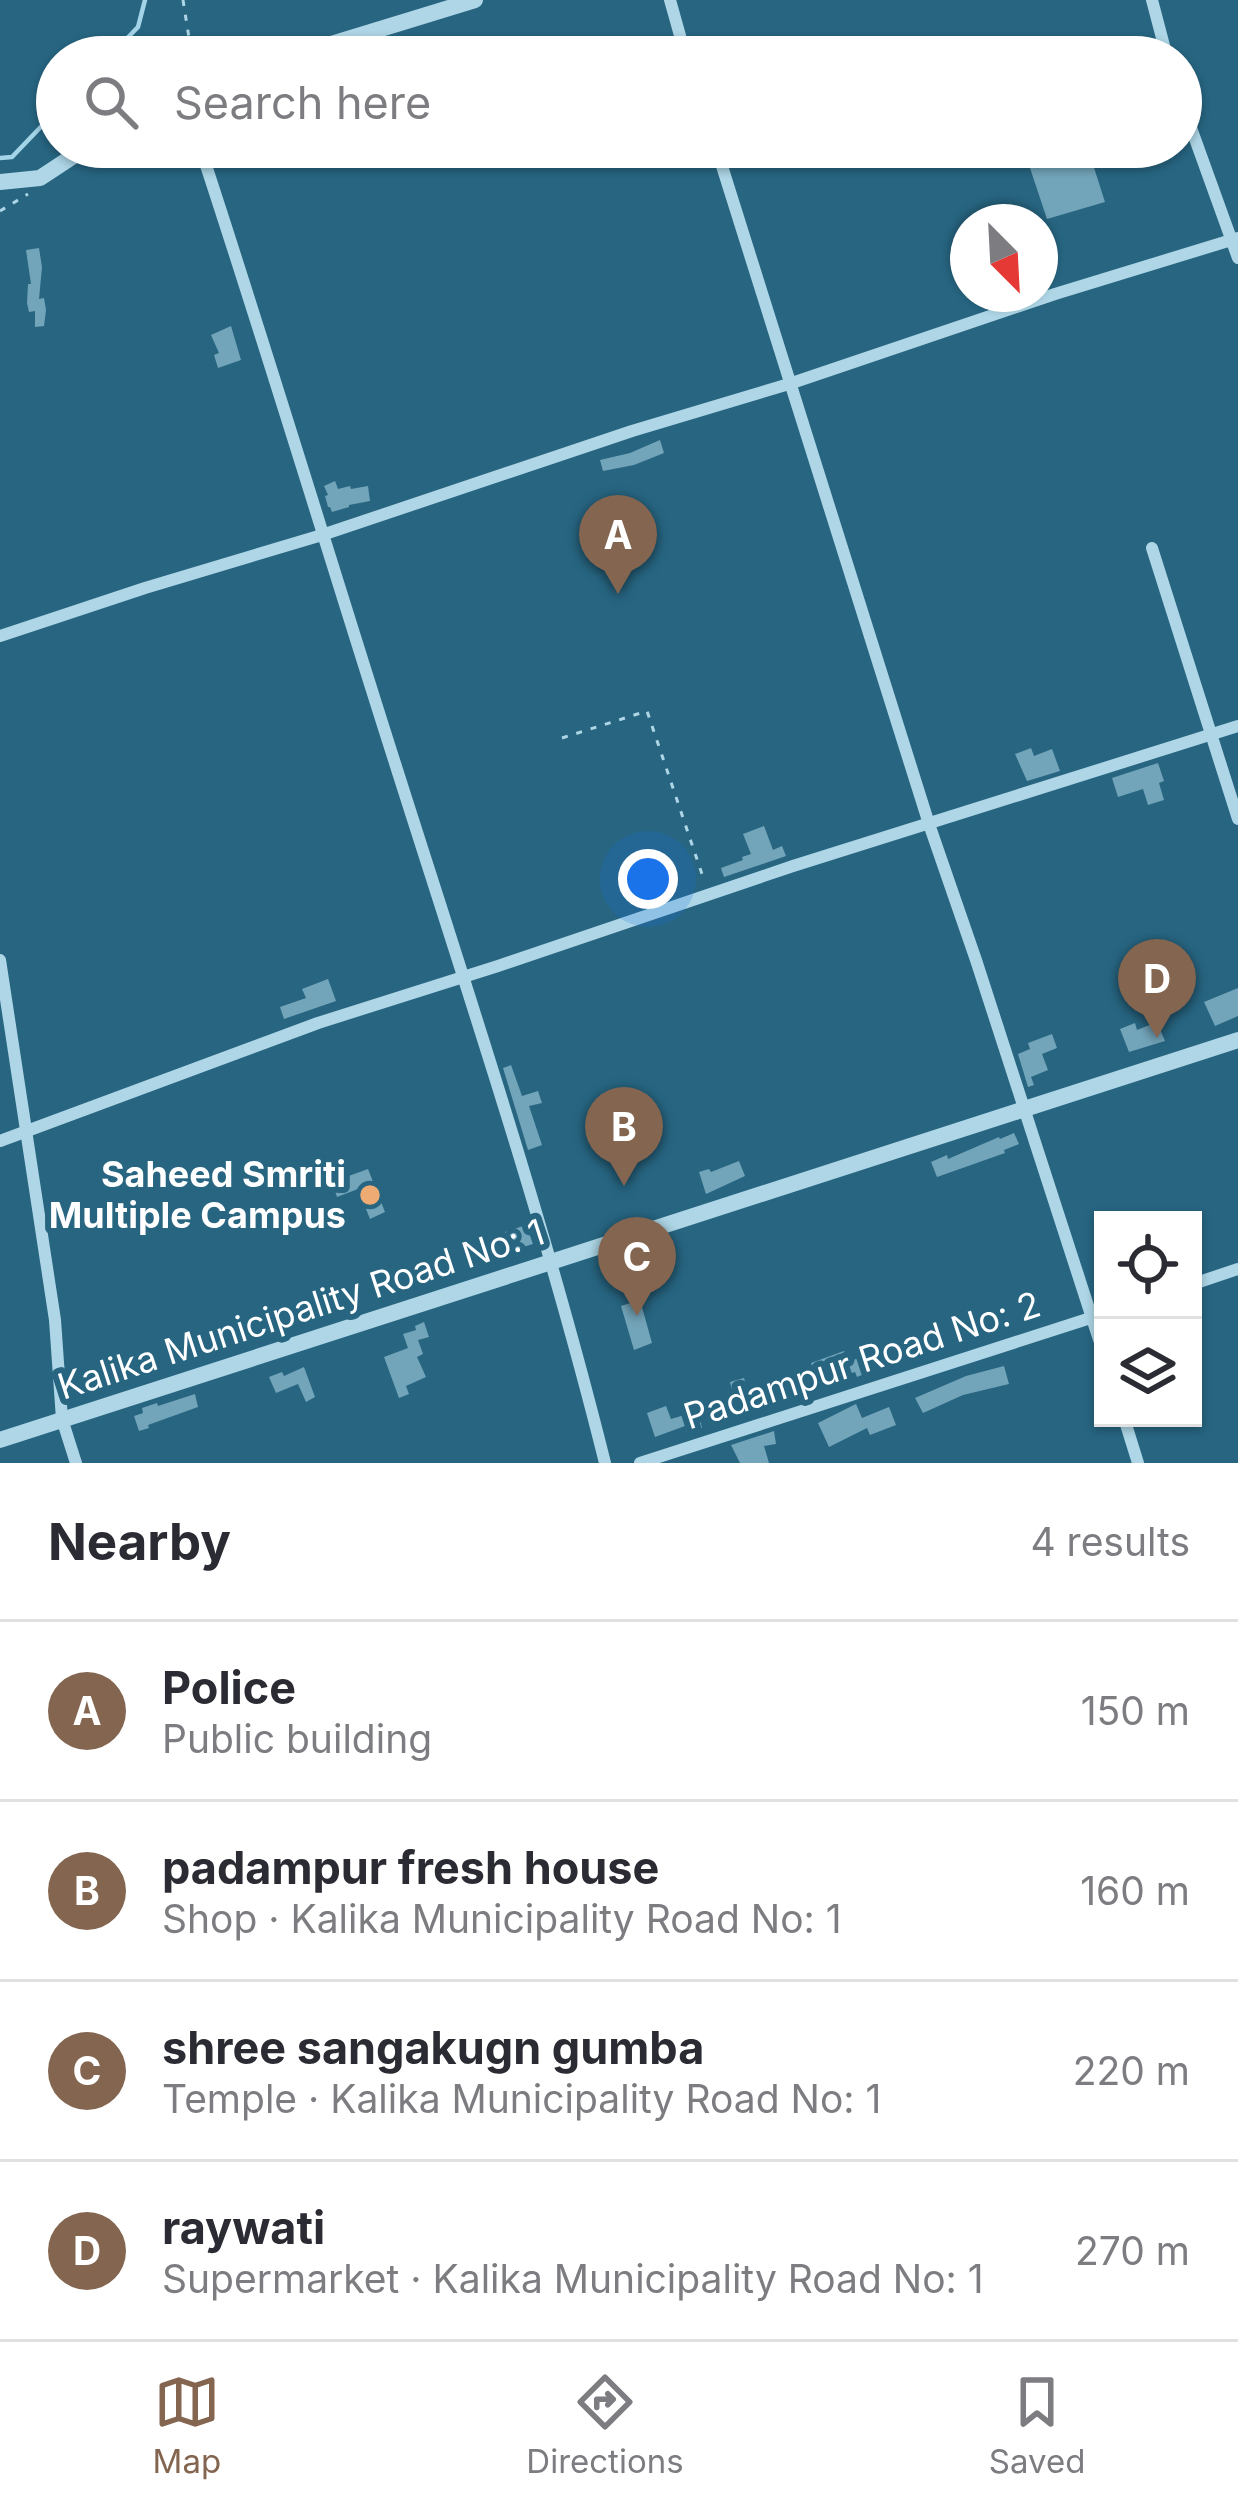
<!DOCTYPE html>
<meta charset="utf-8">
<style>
body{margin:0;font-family:Inter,sans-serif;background:#f7f7f7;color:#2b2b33}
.controls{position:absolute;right:36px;bottom:36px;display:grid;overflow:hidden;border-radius:0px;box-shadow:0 3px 9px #0004}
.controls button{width:108px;height:108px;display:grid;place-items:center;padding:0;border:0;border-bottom:3px solid #e1e1e2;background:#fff;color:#2b2b33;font:60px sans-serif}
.compass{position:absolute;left:950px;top:204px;width:108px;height:108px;border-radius:50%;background:#fff;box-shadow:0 3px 9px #0004;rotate:156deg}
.you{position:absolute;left:648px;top:879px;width:42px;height:42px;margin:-30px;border:9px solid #fff;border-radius:50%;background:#1a73e8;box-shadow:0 0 0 18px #1a73e833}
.badge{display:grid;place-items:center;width:78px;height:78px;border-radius:50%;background:#836550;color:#fff;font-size:39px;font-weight:700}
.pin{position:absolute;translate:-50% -99px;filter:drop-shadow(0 3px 6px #0008)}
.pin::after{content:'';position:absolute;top:63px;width:42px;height:36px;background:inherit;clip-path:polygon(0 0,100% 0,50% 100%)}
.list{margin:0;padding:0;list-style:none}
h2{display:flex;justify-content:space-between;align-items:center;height:156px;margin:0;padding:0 48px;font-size:51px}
h2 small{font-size:39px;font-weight:400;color:#7c7c81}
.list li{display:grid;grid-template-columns:78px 1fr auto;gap:36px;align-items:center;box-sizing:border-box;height:180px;padding:0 48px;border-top:3px solid #e1e1e2}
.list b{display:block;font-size:45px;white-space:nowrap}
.list p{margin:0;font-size:39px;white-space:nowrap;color:#7c7c81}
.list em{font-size:39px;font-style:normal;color:#7c7c81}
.icon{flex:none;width:66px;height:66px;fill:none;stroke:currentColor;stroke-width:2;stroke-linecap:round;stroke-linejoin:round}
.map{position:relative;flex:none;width:1238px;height:1463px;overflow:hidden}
.search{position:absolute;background:#fff;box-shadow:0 3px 9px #0004;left:36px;right:36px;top:36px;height:132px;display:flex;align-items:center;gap:30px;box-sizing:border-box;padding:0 42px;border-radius:66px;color:#7c7c81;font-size:45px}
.sheet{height:876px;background:#fff}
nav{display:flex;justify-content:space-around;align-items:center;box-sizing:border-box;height:168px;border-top:3px solid #e1e1e2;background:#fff;font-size:33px;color:#7c7c81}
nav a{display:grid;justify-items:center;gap:6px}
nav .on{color:#836550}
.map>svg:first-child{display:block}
</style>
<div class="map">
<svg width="1238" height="1463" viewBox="0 0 1238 1463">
<rect width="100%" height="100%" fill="#276581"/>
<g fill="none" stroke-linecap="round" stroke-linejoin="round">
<!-- stream -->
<g stroke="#a3d4e7" stroke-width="4.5">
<path d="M 109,57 L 138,27 L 145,0"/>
<path d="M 0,158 L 12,157 L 57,110"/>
</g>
</g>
<!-- building -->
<g fill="#73a5ba">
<path d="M 1088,149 L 1105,202 L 1047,219 L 1030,168 Z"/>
<path d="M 39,248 L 42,267 L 39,299 L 44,298 L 46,310 L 44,326 L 35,327 L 35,311 L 29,312 L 27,303 L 28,284 L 31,284 L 26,250 Z"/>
<path d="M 231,326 L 241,360 L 218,368 L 214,355 L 219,353 L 211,335 Z"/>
<path d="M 660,440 L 664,453 L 634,465 L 603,471 L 600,460 L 630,453 Z"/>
<path d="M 335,481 L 338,489 L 350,486 L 351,489 L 368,486 L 370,501 L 349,505 L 349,507 L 332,512 L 330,507 L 328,507 L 325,496 L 328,495 L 324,486 Z"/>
<path d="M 1031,748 L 1034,756 L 1052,749 L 1060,771 L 1027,781 L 1015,754 Z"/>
<path d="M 1158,763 L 1164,781 L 1159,783 L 1164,800 L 1148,805 L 1143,789 L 1118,797 L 1112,778 Z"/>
<path d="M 764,826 L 773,850 L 782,846 L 786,856 L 724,877 L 721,868 L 743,860 L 742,857 L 751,854 L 743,834 Z"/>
<path d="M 328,979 L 336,1001 L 284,1019 L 280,1007 L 306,998 L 302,989 Z"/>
<path d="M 1238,988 L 1238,1016 L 1215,1026 L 1204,1002 Z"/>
<path d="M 1157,1022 L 1165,1041 L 1129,1052 L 1120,1029 L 1135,1023 L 1137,1030 Z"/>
<path d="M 1052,1034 L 1057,1048 L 1042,1054 L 1048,1070 L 1031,1077 L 1034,1085 L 1028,1087 L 1018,1054 L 1030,1049 L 1028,1043 Z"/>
<path d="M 511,1065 L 522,1096 L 538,1091 L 542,1103 L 529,1106 L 542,1145 L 528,1150 L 503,1068 Z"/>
<path d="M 1014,1133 L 1019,1144 L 1004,1150 L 1005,1153 L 937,1177 L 931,1162 L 947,1155 L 948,1159 L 999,1137 L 1000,1139 Z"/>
<path d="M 739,1161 L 745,1176 L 706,1194 L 699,1172 L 709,1169 L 711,1172 Z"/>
<path d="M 368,1169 L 385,1212 L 370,1219 L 358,1189 L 337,1197 L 332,1182 Z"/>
<path d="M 526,1225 L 533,1244 L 469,1263 L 464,1250 L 507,1237 L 505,1232 Z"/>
<path d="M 640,1300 L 652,1343 L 634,1350 L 621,1306 Z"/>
<path d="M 424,1322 L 429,1337 L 418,1340 L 423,1354 L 417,1357 L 426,1377 L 406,1386 L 409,1394 L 399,1398 L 384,1357 L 408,1348 L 403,1334 L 416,1330 L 415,1326 Z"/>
<path d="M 844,1351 L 849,1362 L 865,1355 L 868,1359 L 884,1352 L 889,1363 L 857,1377 L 855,1372 L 819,1383 L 811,1363 Z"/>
<path d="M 1004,1366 L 1009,1384 L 963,1395 L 923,1413 L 915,1398 L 966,1376 Z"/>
<path d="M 304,1367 L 315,1397 L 306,1402 L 298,1384 L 276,1393 L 269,1377 L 282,1372 L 284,1376 Z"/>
<path d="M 744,1378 L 746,1386 L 768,1380 L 773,1397 L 751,1403 L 752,1407 L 739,1411 L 737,1406 L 724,1411 L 720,1398 L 733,1394 L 730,1382 Z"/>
<path d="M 195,1394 L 198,1407 L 148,1425 L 149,1428 L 139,1431 L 134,1416 L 143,1413 L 142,1408 L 157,1403 L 158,1406 Z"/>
<path d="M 856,1404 L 862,1418 L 889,1407 L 896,1425 L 870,1435 L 867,1428 L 829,1447 L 818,1423 Z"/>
<path d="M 666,1406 L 671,1419 L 698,1411 L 702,1428 L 687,1432 L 685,1426 L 655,1437 L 647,1413 Z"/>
<path d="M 774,1431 L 776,1444 L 764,1446 L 769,1463 L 740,1463 L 731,1445 Z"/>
</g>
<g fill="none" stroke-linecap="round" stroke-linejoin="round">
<!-- path -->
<g stroke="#aed6e6" stroke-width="3" stroke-dasharray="6 9" stroke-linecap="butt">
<path d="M 183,0 L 192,57"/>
<path d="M 0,211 L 28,194"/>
<path d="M 562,738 L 647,711 L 704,880"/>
</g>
<!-- minor -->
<g stroke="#aed6e6" stroke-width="12">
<path d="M 670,0 L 686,57"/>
<path d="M 1152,0 L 1167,57"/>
<path d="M 1181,100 L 1238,258"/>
<path d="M 200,147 C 267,350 329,556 394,760 C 468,993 546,1226 605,1463"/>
<path d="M 716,147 L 929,824 L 976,960 L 1103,1352"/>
<path d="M 1152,548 L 1238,819"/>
<path d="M 0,636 L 145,588 L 322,535 L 632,431 L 789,384 L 1055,294 L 1238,238"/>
<path d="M 0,960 L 55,1320 L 62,1419 L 76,1463"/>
<path d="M 0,1141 L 318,1023 L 498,966 L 793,866 L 1238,726"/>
<path d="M 1193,1284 L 1238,1269"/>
<path d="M 1124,1418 L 1138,1463"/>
<path d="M 640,1463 L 1103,1314"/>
</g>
<!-- tertiary -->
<g stroke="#aed6e6" stroke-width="16">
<path d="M 289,57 L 475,0"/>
<path d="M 0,182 L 40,178 L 87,147"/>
<path d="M 0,1440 L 1238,1040"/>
</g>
</g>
<!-- markers -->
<circle fill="#eeab74" stroke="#276581" stroke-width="4.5" cx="370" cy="1195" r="12"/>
<g text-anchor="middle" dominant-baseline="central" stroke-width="12" stroke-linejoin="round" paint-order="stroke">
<!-- poi labels -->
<g font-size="36" font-weight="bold" fill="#fff" stroke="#276581" text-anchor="end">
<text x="346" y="1174">Saheed Smriti<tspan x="346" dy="41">Multiple Campus</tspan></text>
</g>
<!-- street labels -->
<g font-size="36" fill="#fff" stroke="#276581">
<text transform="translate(301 1309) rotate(-18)">Kalika Municipality Road No: 1</text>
<text transform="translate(862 1360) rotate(-18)">Padampur Road No: 2</text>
</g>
</g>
</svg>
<div class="controls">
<button><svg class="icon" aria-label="locate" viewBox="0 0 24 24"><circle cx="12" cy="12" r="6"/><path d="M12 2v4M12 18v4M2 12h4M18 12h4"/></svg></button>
<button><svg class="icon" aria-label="layers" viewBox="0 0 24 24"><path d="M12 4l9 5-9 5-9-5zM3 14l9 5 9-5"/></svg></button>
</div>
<svg class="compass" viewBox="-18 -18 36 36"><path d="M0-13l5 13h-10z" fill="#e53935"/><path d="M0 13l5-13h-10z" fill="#7c7c81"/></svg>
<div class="you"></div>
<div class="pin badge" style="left:618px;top:594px">A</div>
<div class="pin badge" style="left:624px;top:1186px">B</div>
<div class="pin badge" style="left:637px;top:1316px">C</div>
<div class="pin badge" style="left:1157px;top:1038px">D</div>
<div class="search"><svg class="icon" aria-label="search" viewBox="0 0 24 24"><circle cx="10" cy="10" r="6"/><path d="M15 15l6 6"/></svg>Search here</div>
</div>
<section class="sheet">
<h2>Nearby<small>4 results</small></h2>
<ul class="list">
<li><span class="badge">A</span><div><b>Police</b><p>Public building</p></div><em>150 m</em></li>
<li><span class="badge">B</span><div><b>padampur fresh house</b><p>Shop · Kalika Municipality Road No: 1</p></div><em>160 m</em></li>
<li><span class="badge">C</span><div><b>shree sangakugn gumba</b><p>Temple · Kalika Municipality Road No: 1</p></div><em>220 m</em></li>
<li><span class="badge">D</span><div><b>raywati</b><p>Supermarket · Kalika Municipality Road No: 1</p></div><em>270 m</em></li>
</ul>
</section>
<nav>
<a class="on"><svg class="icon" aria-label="map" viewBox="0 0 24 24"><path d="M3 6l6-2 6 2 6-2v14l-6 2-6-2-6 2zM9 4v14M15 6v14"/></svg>Map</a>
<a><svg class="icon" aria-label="directions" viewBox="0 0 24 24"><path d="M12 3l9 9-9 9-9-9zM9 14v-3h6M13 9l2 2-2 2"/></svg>Directions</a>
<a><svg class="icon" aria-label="saved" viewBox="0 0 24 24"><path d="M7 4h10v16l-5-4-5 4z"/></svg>Saved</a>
</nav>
